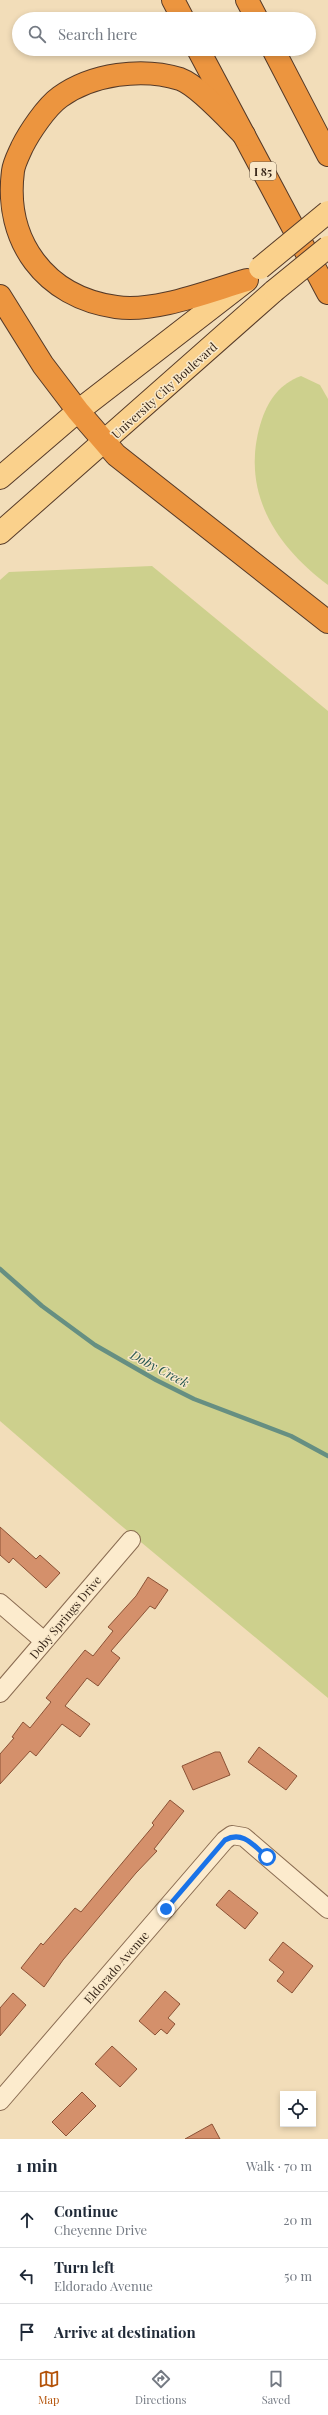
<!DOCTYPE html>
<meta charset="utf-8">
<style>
body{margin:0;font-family:"Playfair Display",serif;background:#f2f2f3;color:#1f2937}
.controls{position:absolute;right:12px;bottom:12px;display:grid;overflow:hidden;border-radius:0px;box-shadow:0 2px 6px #0003}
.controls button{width:36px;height:36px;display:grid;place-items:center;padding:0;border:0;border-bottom:1px solid #e0e1e3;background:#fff;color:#1f2937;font:20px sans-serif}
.stop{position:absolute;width:12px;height:12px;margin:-9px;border:3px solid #1a73e8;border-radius:50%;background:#fff}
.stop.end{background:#1a73e8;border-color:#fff;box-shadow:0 1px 4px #0008}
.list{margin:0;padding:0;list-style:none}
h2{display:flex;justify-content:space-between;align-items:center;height:52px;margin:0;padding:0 16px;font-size:17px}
h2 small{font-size:13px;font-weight:400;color:#747a83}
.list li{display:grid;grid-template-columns:26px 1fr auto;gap:12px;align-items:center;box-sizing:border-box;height:56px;padding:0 16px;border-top:1px solid #e0e1e3}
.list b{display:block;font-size:15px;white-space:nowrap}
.list p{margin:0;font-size:13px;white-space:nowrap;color:#747a83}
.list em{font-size:13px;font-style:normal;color:#747a83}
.icon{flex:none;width:22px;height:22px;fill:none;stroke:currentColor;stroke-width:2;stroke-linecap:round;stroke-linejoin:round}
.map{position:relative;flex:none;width:328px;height:2139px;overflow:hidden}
.search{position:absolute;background:#fff;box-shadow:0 2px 6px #0003;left:12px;right:12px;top:12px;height:44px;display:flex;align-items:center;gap:10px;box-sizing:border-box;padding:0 14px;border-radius:22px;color:#747a83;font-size:15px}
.sheet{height:220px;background:#fff}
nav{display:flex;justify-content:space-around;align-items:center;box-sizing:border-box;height:56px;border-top:1px solid #e0e1e3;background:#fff;font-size:11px;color:#747a83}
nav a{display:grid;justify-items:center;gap:2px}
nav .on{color:#b45309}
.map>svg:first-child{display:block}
</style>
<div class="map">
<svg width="328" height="2139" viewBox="0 0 328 2139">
<rect width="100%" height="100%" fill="#f2ddb9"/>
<!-- green -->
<g fill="#cdd08d">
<path d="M 301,376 L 320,385 L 328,399 L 328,585 C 273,544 239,488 262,419 C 269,399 280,384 301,376 Z"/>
<path d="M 152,566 L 328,711 L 328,1698 L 118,1523 L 0,1421 L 0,580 L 9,572 Z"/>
</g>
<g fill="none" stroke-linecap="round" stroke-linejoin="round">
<!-- stream -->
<path stroke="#668f82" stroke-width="4.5" d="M 0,1269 L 42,1306 L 95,1345 L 156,1380 L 194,1399 L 291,1436 L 328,1456"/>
</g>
<!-- building -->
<g fill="#d4906b" stroke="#8b5236">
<path d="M 0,1527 L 36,1559 L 40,1555 L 60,1573 L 46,1588 L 13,1558 L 9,1563 L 0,1555 Z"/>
<path d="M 148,1577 L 168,1590 L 155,1609 L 150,1606 L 111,1651 L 120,1658 L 98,1686 L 87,1678 L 65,1706 L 90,1724 L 80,1737 L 62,1724 L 36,1756 L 30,1751 L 0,1784 L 0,1754 L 14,1738 L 12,1737 L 23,1722 L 30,1728 L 51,1702 L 46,1698 L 85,1650 L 93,1656 L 113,1631 L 108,1627 L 136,1596 Z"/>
<path d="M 259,1747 L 297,1776 L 286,1790 L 248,1762 Z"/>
<path d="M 215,1752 L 220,1752 L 230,1775 L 193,1790 L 182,1766 Z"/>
<path d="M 170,1800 L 184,1811 L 154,1849 L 157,1851 L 136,1873 L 63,1960 L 44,1987 L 21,1968 L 41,1943 L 43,1945 L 75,1908 L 81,1912 L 154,1825 L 152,1823 Z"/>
<path d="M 229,1890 L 258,1913 L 245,1929 L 216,1905 Z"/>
<path d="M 283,1942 L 313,1966 L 292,1993 L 277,1981 L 284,1972 L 269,1960 Z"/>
<path d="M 165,1991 L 180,2004 L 168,2018 L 175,2024 L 167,2034 L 161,2029 L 155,2035 L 139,2021 Z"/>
<path d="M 13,1993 L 26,2005 L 0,2036 L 0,2008 Z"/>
<path d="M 112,2046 L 137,2069 L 120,2087 L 95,2064 Z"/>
<path d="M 82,2092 L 96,2106 L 66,2136 L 52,2122 Z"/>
<path d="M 212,2124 L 220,2139 L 185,2139 Z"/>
</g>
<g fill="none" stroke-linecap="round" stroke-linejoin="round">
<!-- minor casing -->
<g stroke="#8a6c52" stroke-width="20">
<g id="minor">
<path d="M 0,1603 L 44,1641"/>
<path d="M 0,1693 L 131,1540"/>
<path d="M 0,2101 L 225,1840 L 232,1835 L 244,1837 L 328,1909"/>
</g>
</g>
<!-- major casing -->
<g stroke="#563a28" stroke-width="24">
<g id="major">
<path d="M 0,478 L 78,411 L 246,281"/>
<path d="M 0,533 L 274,291"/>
</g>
</g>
<!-- highway casing -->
<g stroke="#563a28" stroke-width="24">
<g id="highway">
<path d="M 173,0 L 183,19"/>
<path d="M 247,0 L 257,19"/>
<path d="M 198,49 L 328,293"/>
<path d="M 273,49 L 328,155"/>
<path d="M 244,135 C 229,120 199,86 180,79 C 142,67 92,74 60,97 C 46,107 29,133 22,147 C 19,154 14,163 13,171 C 4,241 45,297 116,307 C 155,313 209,291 247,280"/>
<path d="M 0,296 L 43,365 L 78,411 L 116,455 L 328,622"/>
</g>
</g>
<!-- minor -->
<use href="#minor" stroke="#fcebcd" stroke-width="18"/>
<!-- major -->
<use href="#major" stroke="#fad18c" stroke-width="22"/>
<!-- highway -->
<use href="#highway" stroke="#ec953f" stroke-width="22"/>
<!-- major-bridge casing -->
<g stroke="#563a28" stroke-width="24" stroke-linecap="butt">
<g id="major-bridge">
<path d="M 260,268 L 328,212"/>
<path d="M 274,291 L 328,247"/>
</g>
</g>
<!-- major-bridge -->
<use href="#major-bridge" stroke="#fad18c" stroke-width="22"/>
</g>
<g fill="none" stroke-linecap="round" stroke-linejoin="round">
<!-- route -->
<path stroke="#1a73e8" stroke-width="5" d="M 166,1909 L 225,1840 C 243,1830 254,1846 267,1857"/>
</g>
<g text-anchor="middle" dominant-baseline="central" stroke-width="3" stroke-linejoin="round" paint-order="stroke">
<!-- shield labels -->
<rect fill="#f9e8c9" stroke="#71604e" stroke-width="1" x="250" y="162" width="26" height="18" rx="3"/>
<g font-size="11" font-weight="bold" fill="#372619">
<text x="263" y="171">I 85</text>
</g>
<!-- street labels -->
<g font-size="12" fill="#372619" stroke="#f9e8c9">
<text transform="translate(164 390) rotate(-42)">University City Boulevard</text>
<text transform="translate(65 1617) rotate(-50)">Doby Springs Drive</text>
<text transform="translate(116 1967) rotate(-49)">Eldorado Avenue</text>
</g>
<!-- water labels -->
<g font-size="13" font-style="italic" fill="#275852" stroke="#f9e8c9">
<text transform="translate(160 1368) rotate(28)">Doby Creek</text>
</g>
</g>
</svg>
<div class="controls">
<button><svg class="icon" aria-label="locate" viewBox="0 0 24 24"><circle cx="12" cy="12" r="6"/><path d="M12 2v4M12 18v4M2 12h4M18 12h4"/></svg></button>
</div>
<div class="stop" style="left:267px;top:1857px"></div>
<div class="stop end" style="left:166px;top:1909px"></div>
<div class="search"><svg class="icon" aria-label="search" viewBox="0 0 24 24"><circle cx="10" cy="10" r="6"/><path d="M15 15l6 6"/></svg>Search here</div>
</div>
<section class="sheet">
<h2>1 min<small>Walk · 70 m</small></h2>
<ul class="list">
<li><svg class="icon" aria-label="ahead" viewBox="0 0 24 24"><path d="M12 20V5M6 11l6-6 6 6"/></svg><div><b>Continue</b><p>Cheyenne Drive</p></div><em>20 m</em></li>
<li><svg class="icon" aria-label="left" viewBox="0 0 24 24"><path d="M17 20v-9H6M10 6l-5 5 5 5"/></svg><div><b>Turn left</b><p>Eldorado Avenue</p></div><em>50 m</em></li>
<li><svg class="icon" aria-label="arrive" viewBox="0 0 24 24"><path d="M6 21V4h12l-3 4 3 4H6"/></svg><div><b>Arrive at destination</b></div></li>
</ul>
</section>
<nav>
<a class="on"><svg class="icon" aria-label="map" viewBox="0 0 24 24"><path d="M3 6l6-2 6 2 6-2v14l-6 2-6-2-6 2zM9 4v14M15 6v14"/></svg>Map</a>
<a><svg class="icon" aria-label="directions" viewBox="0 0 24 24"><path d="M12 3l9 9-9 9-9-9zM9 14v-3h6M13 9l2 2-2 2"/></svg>Directions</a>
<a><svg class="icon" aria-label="saved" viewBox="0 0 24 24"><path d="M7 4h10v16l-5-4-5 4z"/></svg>Saved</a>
</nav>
